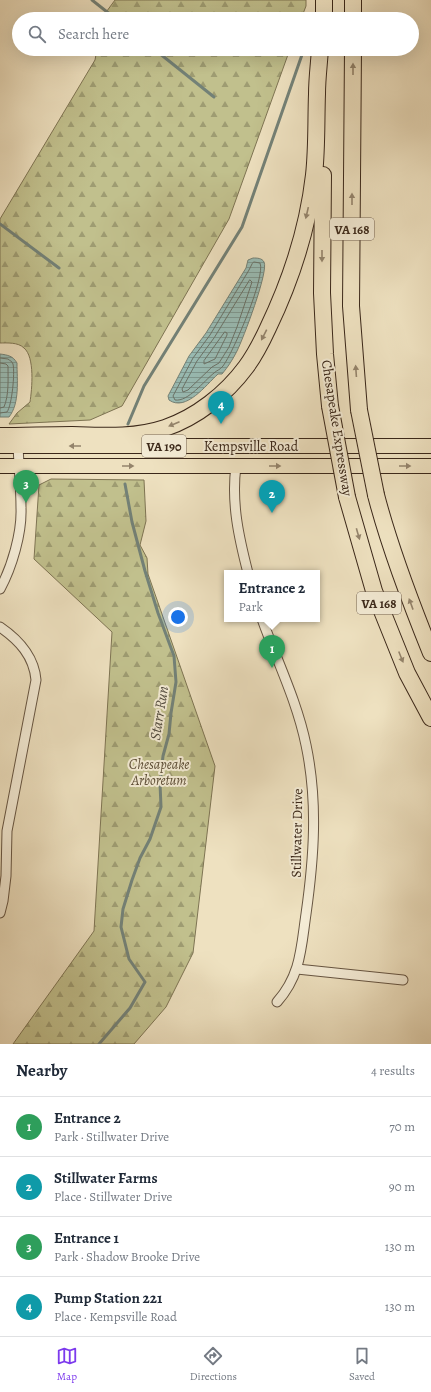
<!DOCTYPE html>
<meta charset="utf-8">
<style>
body{margin:0;font-family:Alegreya,serif;background:#f2f2f3;color:#1f2937}
.you{position:absolute;left:178px;top:617px;width:14px;height:14px;margin:-10px;border:3px solid #fff;border-radius:50%;background:#1a73e8;box-shadow:0 0 0 6px #1a73e833}
.badge{display:grid;place-items:center;width:26px;height:26px;border-radius:50%;background:#7c3aed;color:#fff;font-size:13px;font-weight:700}
.pin{position:absolute;translate:-50% -33px;filter:drop-shadow(0 1px 2px #0008)}
.pin::after{content:'';position:absolute;top:21px;width:14px;height:12px;background:inherit;clip-path:polygon(0 0,100% 0,50% 100%)}
.popup{position:absolute;left:224px;top:570px;width:96px;height:52px;box-sizing:border-box;display:grid;place-content:center;border-radius:0px;background:#fff;filter:drop-shadow(0 1px 3px #0005);font-size:13px;white-space:nowrap;color:#747a83}
.popup b{font-size:15px;color:#1f2937}
.popup::after{content:'';position:absolute;left:50%;top:100%;margin-left:-8px;border:8px solid transparent;border-top-color:#fff}
.list{margin:0;padding:0;list-style:none}
h2{display:flex;justify-content:space-between;align-items:center;height:52px;margin:0;padding:0 16px;font-size:17px}
h2 small{font-size:13px;font-weight:400;color:#747a83}
.list li{display:grid;grid-template-columns:26px 1fr auto;gap:12px;align-items:center;box-sizing:border-box;height:60px;padding:0 16px;border-top:1px solid #e0e1e3}
.list b{display:block;font-size:15px;white-space:nowrap}
.list p{margin:0;font-size:13px;white-space:nowrap;color:#747a83}
.list em{font-size:13px;font-style:normal;color:#747a83}
.icon{flex:none;width:22px;height:22px;fill:none;stroke:currentColor;stroke-width:2;stroke-linecap:round;stroke-linejoin:round}
.map{position:relative;flex:none;width:431px;height:1044px;overflow:hidden}
.search{position:absolute;background:#fff;box-shadow:0 4px 16px #0002;left:12px;right:12px;top:12px;height:44px;display:flex;align-items:center;gap:10px;box-sizing:border-box;padding:0 14px;border-radius:22px;color:#747a83;font-size:15px}
.sheet{height:292px;background:#fff}
nav{display:flex;justify-content:space-around;align-items:center;box-sizing:border-box;height:56px;border-top:1px solid #e0e1e3;background:#fff;font-size:11px;color:#747a83}
nav a{display:grid;justify-items:center;gap:2px}
nav .on{color:#7c3aed}
.map>svg:first-child{display:block}
</style>
<div class="map">
<svg width="431" height="1044" viewBox="0 0 431 1044">
<defs>
<pattern id="forest-firs" width="22" height="20" patternUnits="userSpaceOnUse"><rect width="22" height="20" fill="#c1c08d"/><path d="M5 1l3.5 6h-7zM16 11l3.5 6h-7z" fill="#9e9c72"/></pattern>
<pattern id="water-rules" width="6" height="5" patternUnits="userSpaceOnUse"><rect width="6" height="5" fill="#99bdb6"/><path d="M0 2.5h6" fill="none" stroke="#7e9a93"/></pattern>
</defs>
<rect width="100%" height="100%" fill="#eee1c0"/>
<filter id="stains"><feTurbulence type="fractalNoise" baseFrequency=".005" numOctaves="4"/><feColorMatrix values="0 0 0 0 .2 0 0 0 0 .09 0 0 0 0 .02 0 0 0 .5 -.17"/></filter>
<radialGradient id="worn" r=".72"><stop offset=".6" stop-color="#630" stop-opacity="0"/><stop offset="1" stop-color="#630" stop-opacity=".3"/></radialGradient>
<!-- forest -->
<g fill="url(#forest-firs)" stroke="#7e7453">
<path d="M 115,0 L 306,0 L 306,6 L 301,19 L 101,19 Z"/>
<path d="M 97,49 L 290,49 L 229,219 L 122,406 L 90,420 L 9,424 L 17,413 L 30,402 C 32,389 35,357 24,348 C 18,342 7,343 0,343 L 0,219 L 95,60 Z"/>
<path d="M 51,479 L 144,480 L 146,521 L 140,545 L 147,558 L 148,574 L 215,766 L 193,953 L 166,1007 L 134,1044 L 13,1044 L 94,931 L 112,632 L 34,559 L 39,485 Z"/>
</g>
<!-- water -->
<g fill="url(#water-rules)" stroke="#738177">
<path d="M 253,258 C 257,258 262,258 264,262 C 269,271 243,339 237,351 C 233,359 228,367 222,374 L 218,374 C 206,385 186,412 169,400 L 168,396 L 189,356 L 206,333 L 246,268 L 248,260 Z"/>
<path d="M 0,354 C 8,355 13,356 17,363 C 17,380 20,403 9,417 L 0,417 Z"/>
</g>
<g fill="none" stroke-linecap="round" stroke-linejoin="round">
<!-- shore -->
<g stroke="#6a7268" stroke-width="1">
<path d="M 254,262 L 260,263 C 266,276 233,353 223,366 C 220,370 217,370 214,373 C 204,381 188,402 175,400 L 173,396 L 193,358 L 210,335 L 249,270 L 252,264 Z"/>
<path d="M 250,280 L 252,282 L 237,327 L 229,347 L 219,363 L 212,367 L 188,390 L 183,392 L 182,389 L 197,361 L 214,338 Z"/>
<path d="M 225,332 L 227,333 L 227,335 L 215,359 L 204,364 L 204,361 Z"/>
<path d="M 0,358 L 8,359 C 10,361 12,361 13,364 C 15,373 12,405 7,412 L 0,413"/>
<path d="M 0,363 L 6,364 L 8,366 C 8,380 9,395 4,407 L 0,408"/>
</g>
<!-- stream -->
<g stroke="#738177" stroke-width="3">
<path d="M 92,0 L 116,19"/>
<path d="M 314,19 L 317,11"/>
<path d="M 154,49 L 214,97"/>
<path d="M 0,224 L 59,268"/>
<path d="M 128,424 L 144,386 L 242,227 L 304,49"/>
<path d="M 99,1044 L 130,1008 L 145,982 L 129,959 L 121,927 L 123,909 L 132,880 L 140,858 L 150,839 L 161,807 L 160,783 L 163,756 L 169,734 L 171,713 L 176,682 L 174,656 L 158,613 L 145,571 L 132,522 L 125,484"/>
</g>
<!-- minor casing -->
<g stroke="#675643" stroke-width="11">
<g id="minor">
<path d="M 236,466 C 231,503 239,538 248,573"/>
<path d="M 0,589 C 12,567 22,533 21,508 C 21,488 19,467 18,446"/>
<path d="M 262,619 C 277,661 297,701 306,745 C 318,802 314,857 306,914 C 301,948 301,975 277,1002"/>
<path d="M 0,627 C 19,640 34,656 36,680 L 7,831 L 6,876 L 3,901 L 0,913"/>
<path d="M 297,969 L 403,980"/>
</g>
</g>
<!-- primary casing -->
<g stroke="#3a2719" stroke-width="16">
<g id="primary">
<path d="M 0,446 L 431,446"/>
<path d="M 0,466 L 431,466"/>
</g>
</g>
<!-- motorway casing -->
<g stroke="#3a2719" stroke-width="18">
<g id="motorway">
<path d="M 324,19 L 324,0"/>
<path d="M 353,19 L 353,0"/>
<path d="M 353,49 L 351,306 L 359,410"/>
<path d="M 323,175 L 322,293 L 325,354 L 330,406"/>
<path d="M 0,436 C 24,436 48,435 72,435 C 104,436 135,438 165,428 C 197,417 226,394 246,367 C 255,355 262,341 268,328 C 291,280 308,228 314,175 C 317,148 316,121 317,94 C 317,79 319,64 320,49"/>
<path d="M 376,495 C 390,549 410,601 431,653"/>
<path d="M 347,497 L 374,591 L 407,673 L 431,718"/>
</g>
</g>
<!-- minor -->
<use href="#minor" stroke="#f4ecd6" stroke-width="9"/>
<!-- primary -->
<use href="#primary" stroke="#eee1c0" stroke-width="14"/>
<!-- motorway -->
<use href="#motorway" stroke="#eee1c0" stroke-width="16"/>
<!-- motorway-bridge casing -->
<g stroke="#3a2719" stroke-width="18" stroke-linecap="butt">
<g id="motorway-bridge">
<path d="M 330,406 L 347,497"/>
<path d="M 359,410 L 376,495"/>
</g>
</g>
<!-- motorway-bridge -->
<use href="#motorway-bridge" stroke="#eee1c0" stroke-width="16"/>
</g>
<!-- one-way arrows -->
<defs><path id="oneway-solid" d="M-6-.8H1V-3.2L6.5 0L1 3.2V.8H-6Z"/></defs>
<g fill="#94846c">
<use href="#oneway-solid" transform="translate(353 69) rotate(-90)"/>
<use href="#oneway-solid" transform="translate(352 199) rotate(-90)"/>
<use href="#oneway-solid" transform="translate(307 213) rotate(103)"/>
<use href="#oneway-solid" transform="translate(322 256) rotate(90)"/>
<use href="#oneway-solid" transform="translate(264 335) rotate(117)"/>
<use href="#oneway-solid" transform="translate(356 371) rotate(-94)"/>
<use href="#oneway-solid" transform="translate(174 424) rotate(157)"/>
<use href="#oneway-solid" transform="translate(75 446) rotate(180)"/>
<use href="#oneway-solid" transform="translate(128 466)"/>
<use href="#oneway-solid" transform="translate(275 466)"/>
<use href="#oneway-solid" transform="translate(405 466)"/>
<use href="#oneway-solid" transform="translate(358 534) rotate(74)"/>
<use href="#oneway-solid" transform="translate(411 604) rotate(-110)"/>
<use href="#oneway-solid" transform="translate(401 657) rotate(68)"/>
</g>
<g text-anchor="middle" dominant-baseline="central" stroke-width="4" stroke-linejoin="round" paint-order="stroke">
<!-- shield labels -->
<g fill="#f4ecd6" stroke="#726252" stroke-width="1">
<rect x="330" y="218" width="44" height="22" rx="3"/>
<rect x="142" y="435" width="44" height="22" rx="3"/>
<rect x="357" y="592" width="44" height="22" rx="3"/>
</g>
<g font-size="13" font-weight="bold" fill="#3a2719">
<text x="352" y="229">VA 168</text>
<text x="164" y="446">VA 190</text>
<text x="379" y="603">VA 168</text>
</g>
<!-- street labels -->
<g font-size="14" fill="#3a2719" stroke="#f4ecd6">
<text transform="translate(337 428) rotate(81)">Chesapeake Expressway</text>
<text x="251" y="446">Kempsville Road</text>
<text transform="translate(297 833) rotate(-89)">Stillwater Drive</text>
</g>
<!-- park labels -->
<g font-size="14" font-style="italic" fill="#5c4d36" stroke="#f4ecd6">
<text x="159" y="764">Chesapeake<tspan x="159" dy="16">Arboretum</tspan></text>
</g>
<!-- water labels -->
<g font-size="15" font-style="italic" fill="#524c40" stroke="#f4ecd6">
<text transform="translate(159 713) rotate(-81)">Starr Run</text>
</g>
</g>
<rect width="100%" height="100%" filter="url(#stains)"/>
<rect width="100%" height="100%" fill="url(#worn)"/>
</svg>
<div class="you"></div>
<div class="pin badge" style="left:272px;top:668px;background:#2e9e5b">1</div>
<div class="popup"><b>Entrance 2</b>Park</div>
<div class="pin badge" style="left:272px;top:513px;background:#0f9aa8">2</div>
<div class="pin badge" style="left:26px;top:503px;background:#2e9e5b">3</div>
<div class="pin badge" style="left:221px;top:424px;background:#0f9aa8">4</div>
<div class="search"><svg class="icon" aria-label="search" viewBox="0 0 24 24"><circle cx="10" cy="10" r="6"/><path d="M15 15l6 6"/></svg>Search here</div>
</div>
<section class="sheet">
<h2>Nearby<small>4 results</small></h2>
<ul class="list">
<li><span class="badge" style="background:#2e9e5b">1</span><div><b>Entrance 2</b><p>Park · Stillwater Drive</p></div><em>70 m</em></li>
<li><span class="badge" style="background:#0f9aa8">2</span><div><b>Stillwater Farms</b><p>Place · Stillwater Drive</p></div><em>90 m</em></li>
<li><span class="badge" style="background:#2e9e5b">3</span><div><b>Entrance 1</b><p>Park · Shadow Brooke Drive</p></div><em>130 m</em></li>
<li><span class="badge" style="background:#0f9aa8">4</span><div><b>Pump Station 221</b><p>Place · Kempsville Road</p></div><em>130 m</em></li>
</ul>
</section>
<nav>
<a class="on"><svg class="icon" aria-label="map" viewBox="0 0 24 24"><path d="M3 6l6-2 6 2 6-2v14l-6 2-6-2-6 2zM9 4v14M15 6v14"/></svg>Map</a>
<a><svg class="icon" aria-label="directions" viewBox="0 0 24 24"><path d="M12 3l9 9-9 9-9-9zM9 14v-3h6M13 9l2 2-2 2"/></svg>Directions</a>
<a><svg class="icon" aria-label="saved" viewBox="0 0 24 24"><path d="M7 4h10v16l-5-4-5 4z"/></svg>Saved</a>
</nav>
